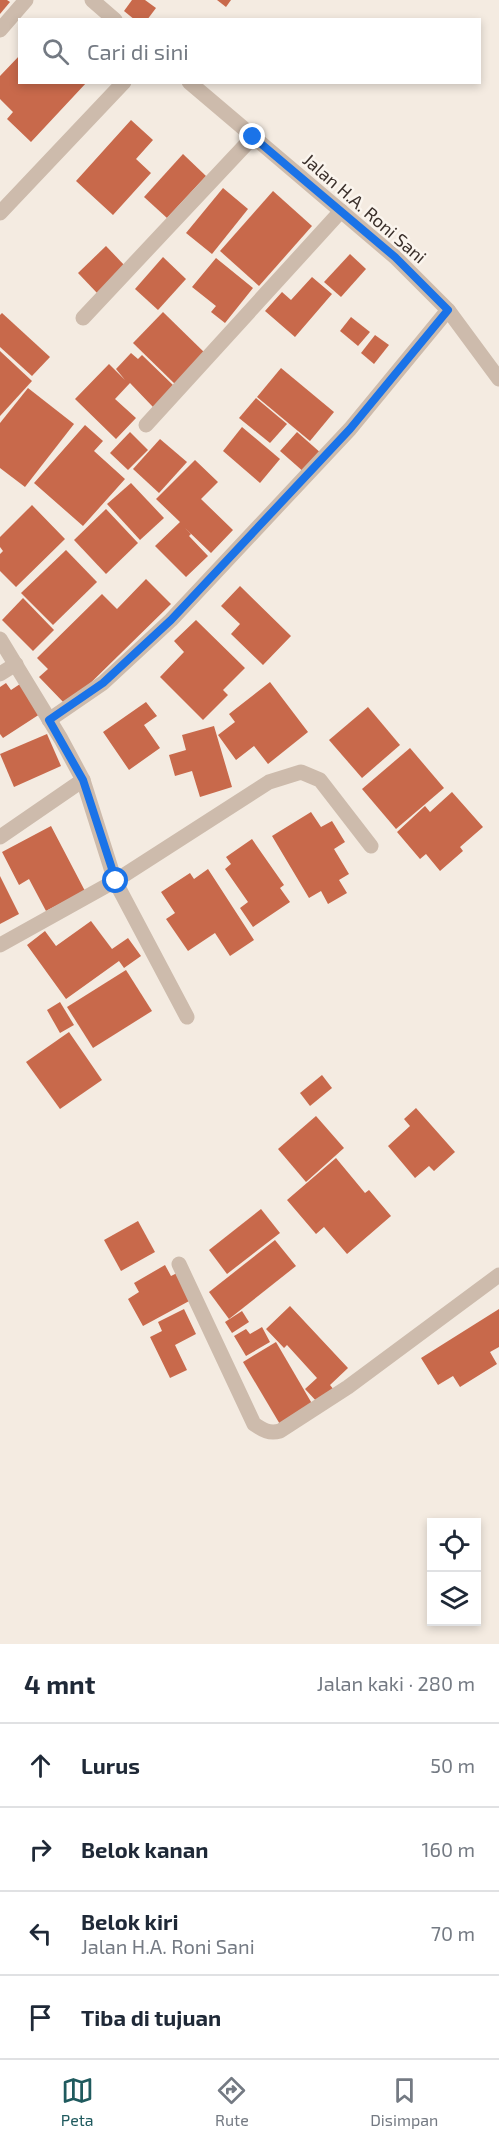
<!DOCTYPE html>
<html lang="id">
<meta charset="utf-8">
<style>
body{margin:0;font-family:"Exo 2",sans-serif;background:#f6f6f7;color:#1f2937}
.controls{position:absolute;right:18px;bottom:18px;display:grid;overflow:hidden;border-radius:0px;box-shadow:0 3px 9px #0003}
.controls button{width:54px;height:54px;display:grid;place-items:center;padding:0;border:0;border-bottom:2px solid #e0e1e3;background:#fff;color:#1f2937;font:30px sans-serif}
.stop{position:absolute;width:18px;height:18px;margin:-14px;border:4px solid #1a73e8;border-radius:50%;background:#fff}
.stop.end{background:#1a73e8;border-color:#fff;box-shadow:0 2px 6px #0008}
.list{margin:0;padding:0;list-style:none}
h2{display:flex;justify-content:space-between;align-items:center;height:78px;margin:0;padding:0 24px;font-size:26px}
h2 small{font-size:20px;font-weight:400;color:#747a83}
.list li{display:grid;grid-template-columns:39px 1fr auto;gap:18px;align-items:center;box-sizing:border-box;height:84px;padding:0 24px;border-top:2px solid #e0e1e3}
.list b{display:block;font-size:22px;white-space:nowrap}
.list p{margin:0;font-size:20px;white-space:nowrap;color:#747a83}
.list em{font-size:20px;font-style:normal;color:#747a83}
.icon{flex:none;width:33px;height:33px;fill:none;stroke:currentColor;stroke-width:2;stroke-linecap:round;stroke-linejoin:round}
.map{position:relative;flex:none;width:499px;height:1644px;overflow:hidden}
.search{position:absolute;background:#fff;box-shadow:0 3px 9px #0003;left:18px;right:18px;top:18px;height:66px;display:flex;align-items:center;gap:15px;box-sizing:border-box;padding:0 21px;border-radius:0px;color:#747a83;font-size:22px}
.sheet{height:414px;background:#fff}
nav{display:flex;justify-content:space-around;align-items:center;box-sizing:border-box;height:84px;border-top:2px solid #e0e1e3;background:#fff;font-size:16px;color:#747a83}
nav a{display:grid;justify-items:center;gap:3px}
nav .on{color:#1f5a5e}
.map>svg:first-child{display:block}
</style>
<div class="map">
<svg width="499" height="1644" viewBox="0 0 499 1644">
<rect width="100%" height="100%" fill="#f4ebe1"/>
<!-- building -->
<g fill="#c8694b">
<path d="M 0,0 L 7,0 L 10,2 L 0,14 Z"/>
<path d="M 132,0 L 145,0 L 156,8 L 147,20 L 135,20 L 124,11 Z"/>
<path d="M 217,0 L 231,0 L 226,7 Z"/>
<path d="M 20,55 L 20,82 L 87,82 L 31,142 L 7,119 L 13,112 L 0,99 L 0,76 Z"/>
<path d="M 131,120 L 153,140 L 136,159 L 151,173 L 113,215 L 76,181 Z"/>
<path d="M 183,154 L 206,176 L 167,218 L 144,197 Z"/>
<path d="M 223,188 L 248,209 L 212,254 L 186,233 Z"/>
<path d="M 273,191 L 312,226 L 259,286 L 220,251 Z"/>
<path d="M 106,246 L 126,267 L 98,294 L 78,273 Z"/>
<path d="M 350,254 L 366,269 L 341,297 L 324,282 Z"/>
<path d="M 163,257 L 186,279 L 158,310 L 135,289 Z"/>
<path d="M 216,258 L 253,288 L 225,323 L 211,312 L 216,306 L 192,287 Z"/>
<path d="M 312,277 L 332,294 L 295,337 L 265,311 L 282,292 L 291,300 Z"/>
<path d="M 163,312 L 208,356 L 178,387 L 133,343 Z"/>
<path d="M 2,313 L 50,357 L 32,376 L 0,347 L 0,315 Z"/>
<path d="M 351,317 L 370,332 L 358,346 L 340,331 Z"/>
<path d="M 375,335 L 389,345 L 374,364 L 361,353 Z"/>
<path d="M 0,351 L 32,381 L 0,416 Z"/>
<path d="M 131,353 L 138,359 L 142,355 L 174,386 L 153,407 L 130,383 L 115,399 L 136,418 L 116,439 L 75,399 L 109,364 L 125,380 L 116,369 Z"/>
<path d="M 281,368 L 334,412 L 310,441 L 257,397 Z"/>
<path d="M 28,388 L 74,424 L 25,487 L 0,468 L 0,423 Z"/>
<path d="M 256,398 L 287,424 L 270,443 L 239,418 Z"/>
<path d="M 85,425 L 103,441 L 94,451 L 125,479 L 83,526 L 34,483 Z"/>
<path d="M 242,427 L 280,459 L 260,483 L 223,451 Z"/>
<path d="M 130,432 L 148,450 L 128,470 L 110,453 Z"/>
<path d="M 297,432 L 322,454 L 305,473 L 280,451 Z"/>
<path d="M 160,439 L 187,462 L 159,493 L 133,469 Z"/>
<path d="M 195,460 L 218,482 L 201,499 L 233,530 L 211,553 L 185,528 L 191,534 L 189,536 L 208,556 L 186,577 L 155,546 L 180,522 L 156,499 Z"/>
<path d="M 131,483 L 164,518 L 140,540 L 107,504 Z"/>
<path d="M 32,505 L 65,539 L 16,587 L 0,571 L 0,554 L 3,551 L 0,547 L 0,537 Z"/>
<path d="M 106,509 L 138,543 L 106,574 L 74,540 Z"/>
<path d="M 66,550 L 97,582 L 53,625 L 21,593 Z"/>
<path d="M 146,579 L 171,604 L 67,706 L 39,677 L 48,669 L 37,658 L 102,594 L 117,609 Z"/>
<path d="M 240,586 L 291,636 L 263,665 L 231,634 L 240,624 L 221,606 Z"/>
<path d="M 23,598 L 54,630 L 33,651 L 2,620 Z"/>
<path d="M 196,620 L 245,668 L 223,690 L 228,695 L 203,720 L 160,677 L 184,652 L 174,641 Z"/>
<path d="M 270,682 L 308,732 L 268,764 L 254,746 L 236,760 L 218,735 L 235,722 L 229,714 Z"/>
<path d="M 6,683 L 11,690 L 20,684 L 40,714 L 3,738 L 0,734 L 0,687 Z"/>
<path d="M 146,702 L 157,716 L 144,725 L 160,748 L 129,770 L 103,732 Z"/>
<path d="M 368,707 L 400,745 L 362,778 L 329,740 Z"/>
<path d="M 214,726 L 232,787 L 200,797 L 192,771 L 175,776 L 169,755 L 186,750 L 182,735 Z"/>
<path d="M 47,734 L 61,766 L 14,787 L 0,754 Z"/>
<path d="M 410,748 L 444,788 L 396,829 L 362,789 Z"/>
<path d="M 452,792 L 483,827 L 460,847 L 463,851 L 440,871 L 426,854 L 420,859 L 397,832 L 425,806 L 430,812 Z"/>
<path d="M 311,812 L 321,827 L 332,821 L 345,842 L 334,849 L 349,874 L 339,880 L 347,893 L 328,904 L 321,891 L 309,898 L 272,836 Z"/>
<path d="M 51,826 L 85,891 L 46,911 L 29,879 L 19,885 L 2,852 Z"/>
<path d="M 252,839 L 284,885 L 280,888 L 290,902 L 253,927 L 240,908 L 248,902 L 225,869 L 231,864 L 226,857 Z"/>
<path d="M 208,869 L 254,940 L 230,956 L 215,933 L 188,951 L 166,919 L 175,913 L 161,892 L 190,873 L 194,879 Z"/>
<path d="M 0,876 L 19,914 L 0,924 Z"/>
<path d="M 91,921 L 112,949 L 128,938 L 141,956 L 124,968 L 119,961 L 66,999 L 27,945 L 45,931 L 56,946 Z"/>
<path d="M 126,970 L 152,1011 L 93,1048 L 67,1007 Z"/>
<path d="M 60,1002 L 74,1025 L 60,1033 L 47,1010 Z"/>
<path d="M 69,1032 L 102,1080 L 60,1109 L 26,1062 Z"/>
<path d="M 322,1075 L 332,1088 L 310,1106 L 300,1093 Z"/>
<path d="M 416,1108 L 455,1152 L 434,1171 L 429,1166 L 415,1178 L 388,1146 L 410,1126 L 404,1119 Z"/>
<path d="M 316,1116 L 344,1148 L 306,1182 L 278,1149 Z"/>
<path d="M 336,1158 L 365,1193 L 369,1190 L 391,1216 L 347,1254 L 324,1227 L 316,1234 L 287,1200 Z"/>
<path d="M 261,1209 L 280,1233 L 227,1274 L 209,1250 Z"/>
<path d="M 138,1221 L 155,1252 L 121,1271 L 104,1240 Z"/>
<path d="M 275,1240 L 296,1266 L 229,1319 L 209,1292 Z"/>
<path d="M 165,1265 L 171,1276 L 177,1273 L 191,1300 L 143,1326 L 128,1299 L 139,1292 L 134,1283 Z"/>
<path d="M 290,1306 L 348,1368 L 330,1385 L 334,1390 L 319,1404 L 305,1389 L 317,1378 L 287,1345 L 284,1348 L 266,1329 Z"/>
<path d="M 184,1309 L 196,1334 L 175,1345 L 187,1370 L 170,1378 L 150,1337 L 162,1331 L 158,1322 Z"/>
<path d="M 499,1309 L 499,1347 L 490,1352 L 497,1364 L 460,1387 L 453,1376 L 438,1385 L 421,1358 Z"/>
<path d="M 242,1311 L 249,1322 L 232,1333 L 225,1322 Z"/>
<path d="M 262,1327 L 270,1342 L 246,1356 L 234,1336 L 246,1329 L 250,1334 Z"/>
<path d="M 276,1342 L 314,1407 L 281,1426 L 243,1362 Z"/>
</g>
<g fill="none" stroke-linecap="round" stroke-linejoin="round">
<!-- street -->
<g stroke="#cdbbac" stroke-width="15">
<path d="M 92,0 L 115,20"/>
<path d="M 0,30 L 26,0"/>
<path d="M 189,82 L 395,257 L 448,310 L 499,379"/>
<path d="M 0,213 L 124,82"/>
<path d="M 83,318 L 253,137"/>
<path d="M 146,425 L 341,211"/>
<path d="M 0,639 L 61,739 L 83,780 L 115,881 L 187,1017"/>
<path d="M 0,674 L 16,664"/>
<path d="M 49,720 L 103,683 L 171,620 L 350,429 L 448,310"/>
<path d="M 0,837 L 83,780"/>
<path d="M 0,945 L 115,881 L 269,782 L 301,772 L 320,780 L 371,846"/>
<path d="M 179,1264 L 254,1424 C 263,1430 269,1434 280,1431 L 348,1387 L 499,1275"/>
</g>
</g>
<g fill="none" stroke-linecap="round" stroke-linejoin="round">
<!-- route -->
<path stroke="#1a73e8" stroke-width="8" d="M 116,881 L 83,780 L 49,720 L 103,683 L 171,620 L 350,429 L 448,310 L 395,257 L 253,137"/>
</g>
<g text-anchor="middle" dominant-baseline="central" stroke-width="5" stroke-linejoin="round" paint-order="stroke">
<!-- street labels -->
<g font-size="18" fill="#3b302b" stroke="#fbf5ee">
<text transform="translate(365 208) rotate(41)">Jalan H.A. Roni Sani</text>
</g>
</g>
</svg>
<div class="controls">
<button><svg class="icon" aria-label="locate" viewBox="0 0 24 24"><circle cx="12" cy="12" r="6"/><path d="M12 2v4M12 18v4M2 12h4M18 12h4"/></svg></button>
<button><svg class="icon" aria-label="layers" viewBox="0 0 24 24"><path d="M12 4l9 5-9 5-9-5zM3 14l9 5 9-5"/></svg></button>
</div>
<div class="stop" style="left:116px;top:881px"></div>
<div class="stop end" style="left:253px;top:137px"></div>
<div class="search"><svg class="icon" aria-label="search" viewBox="0 0 24 24"><circle cx="10" cy="10" r="6"/><path d="M15 15l6 6"/></svg>Cari di sini</div>
</div>
<section class="sheet">
<h2>4 mnt<small>Jalan kaki · 280 m</small></h2>
<ul class="list">
<li><svg class="icon" aria-label="ahead" viewBox="0 0 24 24"><path d="M12 20V5M6 11l6-6 6 6"/></svg><div><b>Lurus</b></div><em>50 m</em></li>
<li><svg class="icon" aria-label="right" viewBox="0 0 24 24"><path d="M7 20v-9h11M14 6l5 5-5 5"/></svg><div><b>Belok kanan</b></div><em>160 m</em></li>
<li><svg class="icon" aria-label="left" viewBox="0 0 24 24"><path d="M17 20v-9H6M10 6l-5 5 5 5"/></svg><div><b>Belok kiri</b><p>Jalan H.A. Roni Sani</p></div><em>70 m</em></li>
<li><svg class="icon" aria-label="arrive" viewBox="0 0 24 24"><path d="M6 21V4h12l-3 4 3 4H6"/></svg><div><b>Tiba di tujuan</b></div></li>
</ul>
</section>
<nav>
<a class="on"><svg class="icon" aria-label="map" viewBox="0 0 24 24"><path d="M3 6l6-2 6 2 6-2v14l-6 2-6-2-6 2zM9 4v14M15 6v14"/></svg>Peta</a>
<a><svg class="icon" aria-label="directions" viewBox="0 0 24 24"><path d="M12 3l9 9-9 9-9-9zM9 14v-3h6M13 9l2 2-2 2"/></svg>Rute</a>
<a><svg class="icon" aria-label="saved" viewBox="0 0 24 24"><path d="M7 4h10v16l-5-4-5 4z"/></svg>Disimpan</a>
</nav>
